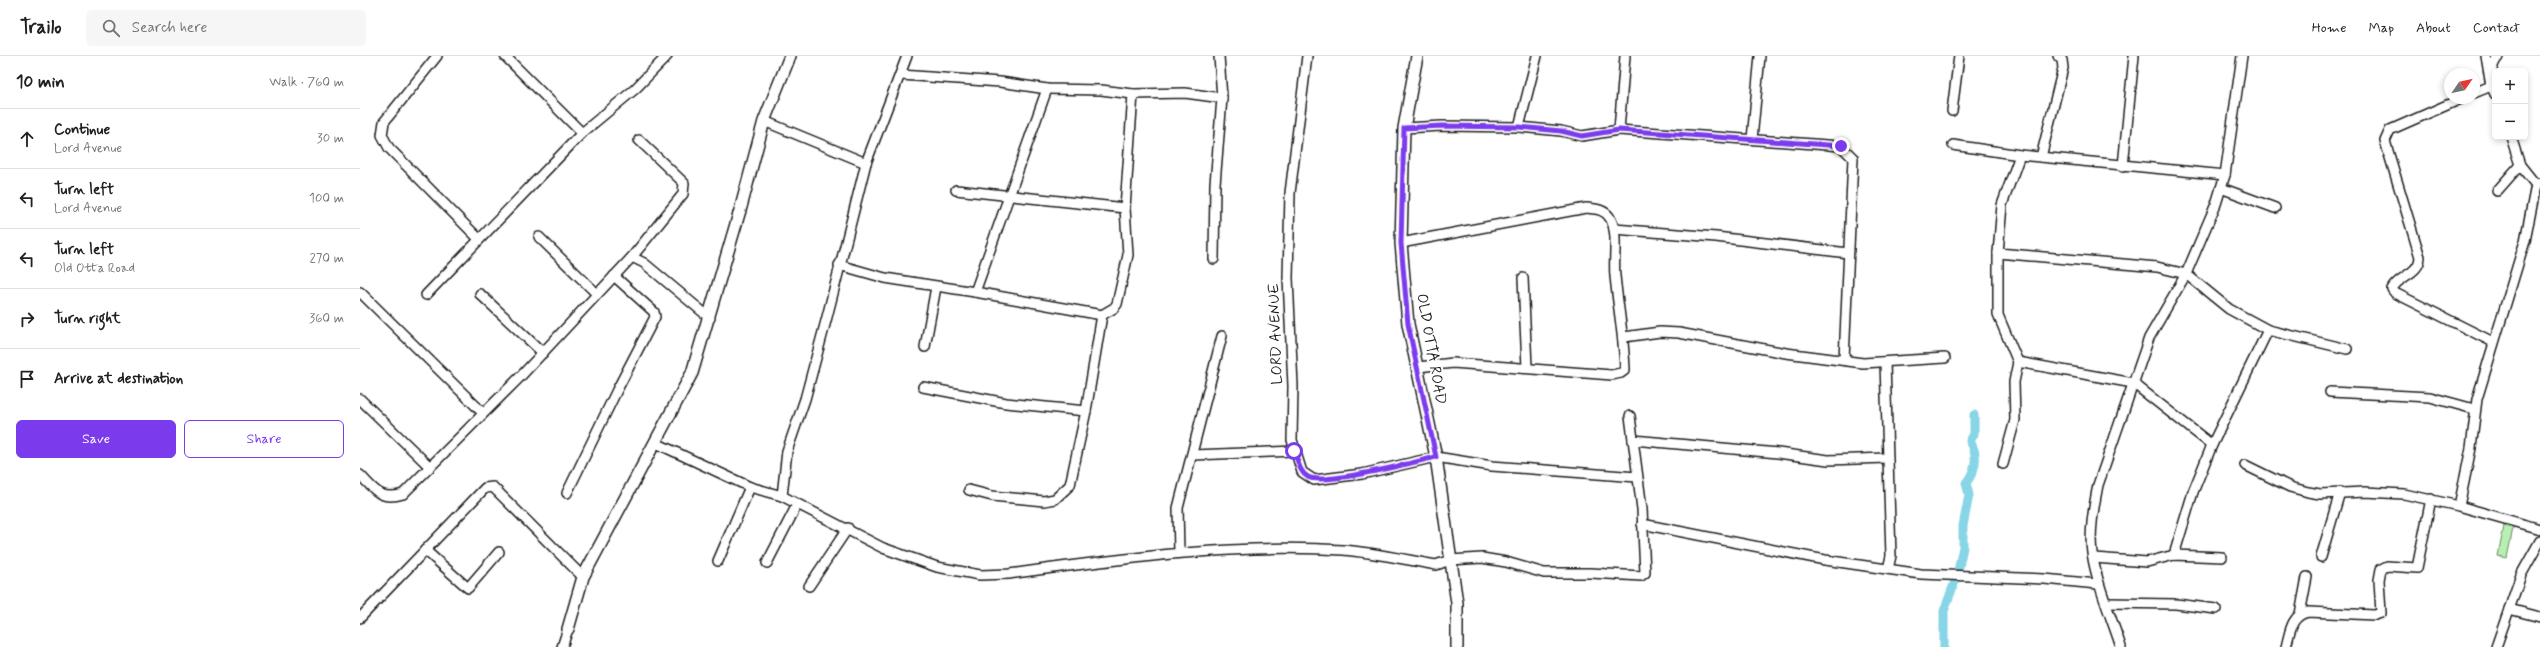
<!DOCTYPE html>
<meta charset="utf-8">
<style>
body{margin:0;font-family:Mynerve,sans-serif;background:#f6f6f6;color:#202124}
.controls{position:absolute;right:12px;top:12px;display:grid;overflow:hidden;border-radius:6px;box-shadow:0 2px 6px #0003}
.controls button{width:36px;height:36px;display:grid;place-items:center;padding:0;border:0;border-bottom:1px solid #e0e0e0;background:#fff;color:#202124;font:20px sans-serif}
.compass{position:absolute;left:2084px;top:12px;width:36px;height:36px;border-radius:50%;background:#fff;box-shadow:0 2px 6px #0003;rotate:56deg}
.stop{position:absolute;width:12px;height:12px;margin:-9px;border:3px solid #7c3aed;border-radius:50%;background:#fff}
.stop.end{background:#7c3aed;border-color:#fff;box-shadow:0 1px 4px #0008}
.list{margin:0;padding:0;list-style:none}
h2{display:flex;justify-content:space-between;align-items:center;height:52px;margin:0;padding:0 16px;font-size:17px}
h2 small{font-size:13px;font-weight:400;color:#757577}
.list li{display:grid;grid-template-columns:26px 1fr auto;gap:12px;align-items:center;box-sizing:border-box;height:60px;padding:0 16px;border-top:1px solid #e0e0e0}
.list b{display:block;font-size:15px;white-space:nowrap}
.list p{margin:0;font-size:13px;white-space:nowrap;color:#757577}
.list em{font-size:13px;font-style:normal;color:#757577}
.actions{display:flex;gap:8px;padding:12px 16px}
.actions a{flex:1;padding:9px 0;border:1px solid #7c3aed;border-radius:6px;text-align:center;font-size:14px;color:#7c3aed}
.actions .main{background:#7c3aed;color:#fff}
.icon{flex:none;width:22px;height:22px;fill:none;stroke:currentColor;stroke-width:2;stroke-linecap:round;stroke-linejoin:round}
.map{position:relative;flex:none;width:2180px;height:591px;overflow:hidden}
header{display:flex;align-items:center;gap:24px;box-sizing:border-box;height:56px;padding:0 20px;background:#fff;border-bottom:1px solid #e0e0e0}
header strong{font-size:19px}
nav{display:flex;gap:22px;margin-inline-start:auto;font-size:14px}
.search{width:280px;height:36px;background:#f6f6f6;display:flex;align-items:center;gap:10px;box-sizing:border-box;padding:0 14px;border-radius:6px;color:#757577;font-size:15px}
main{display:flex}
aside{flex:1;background:#fff}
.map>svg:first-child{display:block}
</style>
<header>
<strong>Trailo</strong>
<div class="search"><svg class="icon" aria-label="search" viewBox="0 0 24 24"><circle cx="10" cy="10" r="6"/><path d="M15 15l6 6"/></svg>Search here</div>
<nav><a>Home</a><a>Map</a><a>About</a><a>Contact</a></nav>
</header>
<main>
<aside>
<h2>10 min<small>Walk · 760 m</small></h2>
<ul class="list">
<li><svg class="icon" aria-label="ahead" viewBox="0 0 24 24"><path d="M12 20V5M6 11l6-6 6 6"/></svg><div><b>Continue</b><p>Lord Avenue</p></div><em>30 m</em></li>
<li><svg class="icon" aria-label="left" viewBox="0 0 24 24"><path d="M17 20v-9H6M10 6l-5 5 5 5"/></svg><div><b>Turn left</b><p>Lord Avenue</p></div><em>100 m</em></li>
<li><svg class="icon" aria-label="left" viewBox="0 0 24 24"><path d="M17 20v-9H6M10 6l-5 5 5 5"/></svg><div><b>Turn left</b><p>Old Otta Road</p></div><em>270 m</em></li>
<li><svg class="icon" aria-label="right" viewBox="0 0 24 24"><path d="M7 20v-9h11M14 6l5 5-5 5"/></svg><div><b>Turn right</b></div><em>360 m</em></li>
<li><svg class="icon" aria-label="arrive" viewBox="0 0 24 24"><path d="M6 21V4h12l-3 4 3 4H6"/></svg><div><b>Arrive at destination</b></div></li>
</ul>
<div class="actions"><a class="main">Save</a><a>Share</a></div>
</aside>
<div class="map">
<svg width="2180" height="591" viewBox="0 0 2180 591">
<rect width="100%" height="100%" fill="#fff"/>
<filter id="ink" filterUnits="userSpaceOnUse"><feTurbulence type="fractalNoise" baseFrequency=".025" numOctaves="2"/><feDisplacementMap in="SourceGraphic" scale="8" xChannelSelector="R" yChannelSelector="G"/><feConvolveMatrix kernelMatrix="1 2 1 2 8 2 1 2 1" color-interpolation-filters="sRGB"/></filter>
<g filter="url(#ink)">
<!-- green -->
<path fill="#b8efb2" stroke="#6a8667" d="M 2144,470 L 2153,472 L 2147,502 L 2138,500 Z"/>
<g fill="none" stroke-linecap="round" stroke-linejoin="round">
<!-- canal -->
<path stroke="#88d5e7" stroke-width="9" d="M 1584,591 L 1584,555 L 1597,520 L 1603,491 L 1603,470 L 1609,439 L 1606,427 C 1616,414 1619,400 1610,385 L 1614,378 L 1614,359"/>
<!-- minor casing -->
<g stroke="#1c1c1c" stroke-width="12">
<g id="minor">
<path d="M 77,0 L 24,66 L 22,79 L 29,92 L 119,183"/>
<path d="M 145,0 L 222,77 L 275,33 L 307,0"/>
<path d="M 947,0 L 930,137 L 928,222 L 933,330 L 932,384 L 942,416 L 954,424 L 1002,418 L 1076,401 L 1132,410 L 1277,421"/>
<path d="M 541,19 L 640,26 L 687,33 L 741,34 L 773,38 L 825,37 L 862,42"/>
<path d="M 2114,37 L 2131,30 L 2126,0"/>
<path d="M 2135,38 C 2129,26 2130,9 2139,0"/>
<path d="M 2103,42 L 2030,74 L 2025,85 L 2060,201 C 2059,219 2039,219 2032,233 L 2035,237 L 2133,286"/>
<path d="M 1592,55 L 1599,0"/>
<path d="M 404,65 L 506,107"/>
<path d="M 1159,71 L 1177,0"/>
<path d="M 1044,72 L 1082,70 L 1159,71 L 1201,75 L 1222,80 L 1259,74 L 1481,90 L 1493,102 L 1484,304"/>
<path d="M 1259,74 L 1265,0"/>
<path d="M 2151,81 L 2160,109 L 2176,129"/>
<path d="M 1392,83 L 1400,0"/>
<path d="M 1593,89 L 1660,99 L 1865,119"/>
<path d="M 1660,99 L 1642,149 L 1638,197 L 1797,211 L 1826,218 L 1869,253 L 1908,274 L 1987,293"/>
<path d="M 1681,101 L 1703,12 L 1702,4 L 1698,0"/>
<path d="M 1763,110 L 1774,0"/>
<path d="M 1861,132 L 1915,152"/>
<path d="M 596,134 L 765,152"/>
<path d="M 2137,135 L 2160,109"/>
<path d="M 1254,173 L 1356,181 L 1488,197"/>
<path d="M 179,181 L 237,238"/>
<path d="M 1041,187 L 1226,152 C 1235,153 1245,153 1250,162 C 1259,177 1253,202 1255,220 C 1258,251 1264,282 1265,314 L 1261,317 L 1252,319 L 1093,307 L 1058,311"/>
<path d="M 1638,197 L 1638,259 L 1658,306 L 1654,326 L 1655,364 L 1643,408"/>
<path d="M 272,201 L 323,138 L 324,127 L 279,84"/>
<path d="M 854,203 L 855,128 L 862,42 L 859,0"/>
<path d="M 479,209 L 525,222 L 615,236 L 742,259"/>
<path d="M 1163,222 L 1167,311"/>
<path d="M 0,236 L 123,357"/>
<path d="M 615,236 L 687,33"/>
<path d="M 120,238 L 183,297"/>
<path d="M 66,239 L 222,77"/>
<path d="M 1264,281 L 1300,276 L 1319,277 L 1426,297 L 1503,307 L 1585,302"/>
<path d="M 565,291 L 576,231"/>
<path d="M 1525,306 L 1531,500 L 1528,513"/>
<path d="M 1658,306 L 1773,327 L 1852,389"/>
<path d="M 563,331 L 646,347 L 726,355"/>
<path d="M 1970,336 L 2070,341 L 2114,353"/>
<path d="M 0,343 L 70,411"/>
<path d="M 1273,384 L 1418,397 L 1468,404 L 1527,402"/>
<path d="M 296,387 L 390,431 L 422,440 L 523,492 L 577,511 L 620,519 L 649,518 C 759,503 871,487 983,494 C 1011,496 1047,504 1076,509 L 1090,504 L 1122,502 L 1146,506 L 1184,517 L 1231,517 L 1281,520 L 1285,517 L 1282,453 L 1270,360"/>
<path d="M 833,399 L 934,395"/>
<path d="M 1885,409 L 1930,431 L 1948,436 L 1960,438 L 2005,436 L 2044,438 L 2099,450 L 2180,473"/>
<path d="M 0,419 C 15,434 20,445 43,438 L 161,320 L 272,201 L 284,207 L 350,262"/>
<path d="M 609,434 L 632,440 L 684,445 L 695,443 L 710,429 L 726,355 L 742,259 L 754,252 L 757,248 L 768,199 L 765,152 L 773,38"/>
<path d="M 207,437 L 257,334 L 295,261 L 294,256 L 254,220"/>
<path d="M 422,440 L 427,395 L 445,343 L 467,261 L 506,107 L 547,0"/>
<path d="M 2099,450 L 2111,392 L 2117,343 L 2165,185 L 2176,129 L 2180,127"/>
<path d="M 1282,468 L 1465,504 L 1561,518 L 1684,523 L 1738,528"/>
<path d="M 65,494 L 108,532 L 139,496"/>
<path d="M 819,496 L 818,452 L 862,280"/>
<path d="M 1814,499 L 1833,436 L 1852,389 L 1908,274"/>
<path d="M 1961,501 L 1980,436"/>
<path d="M 1734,502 L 1787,506 L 1814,499 L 1862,501"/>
<path d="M 358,505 L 390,431"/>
<path d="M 407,507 L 437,449"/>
<path d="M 449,530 L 488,472"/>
<path d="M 1747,547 L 1816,548 L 1856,553"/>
<path d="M 2149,553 L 2180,561"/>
<path d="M 1940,558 L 1947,521"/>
<path d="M 0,562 L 125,432 L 133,431 L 223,521"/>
<path d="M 202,591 L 208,573"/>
<path d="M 1761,591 C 1751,560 1737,529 1732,497 C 1729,476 1734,450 1738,429 L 1789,282 L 1826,218 L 1856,148 L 1865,119 L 1882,0"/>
<path d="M 1926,591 C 1930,576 1931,559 1948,556 L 2015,559 L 2021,557 L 2019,524 L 2021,513 L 2027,510 L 2057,512 L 2071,443"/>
<path d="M 2136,591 L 2161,519 L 2180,485"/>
</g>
</g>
<!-- tertiary casing -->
<g stroke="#1c1c1c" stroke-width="14">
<g id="tertiary">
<path d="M 1057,0 L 1044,72 L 1041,187 L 1048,268 L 1076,401 L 1097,547 L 1097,591"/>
<path d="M 208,573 L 223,521 L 332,317 L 381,151 L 404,65 L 430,0"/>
</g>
</g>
<!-- minor -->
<use href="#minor" stroke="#fff" stroke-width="9"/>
<!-- tertiary -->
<use href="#tertiary" stroke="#fff" stroke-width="11"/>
</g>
</g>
<g fill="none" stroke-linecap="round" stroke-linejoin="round" filter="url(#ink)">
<!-- route -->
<path stroke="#7c3aed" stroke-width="5" d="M 934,395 C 938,404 939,416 948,421 C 964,430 1055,406 1076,401 L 1048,268 L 1041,187 L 1044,72 L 1082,70 L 1159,71 L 1201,75 L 1222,80 L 1259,74 L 1481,90"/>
</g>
<g text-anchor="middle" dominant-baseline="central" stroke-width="4" stroke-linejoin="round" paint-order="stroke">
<!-- street labels -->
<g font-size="15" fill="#1c1c1c" stroke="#fff">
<text transform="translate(916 278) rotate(-92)">LORD AVENUE</text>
<text transform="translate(1071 293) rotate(80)">OLD OTTA ROAD</text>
</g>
</g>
</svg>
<div class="controls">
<button>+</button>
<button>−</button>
</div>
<svg class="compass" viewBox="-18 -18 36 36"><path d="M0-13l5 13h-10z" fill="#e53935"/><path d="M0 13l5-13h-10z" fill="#757577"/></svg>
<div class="stop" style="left:934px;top:395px"></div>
<div class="stop end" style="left:1481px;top:90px"></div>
</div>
</main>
